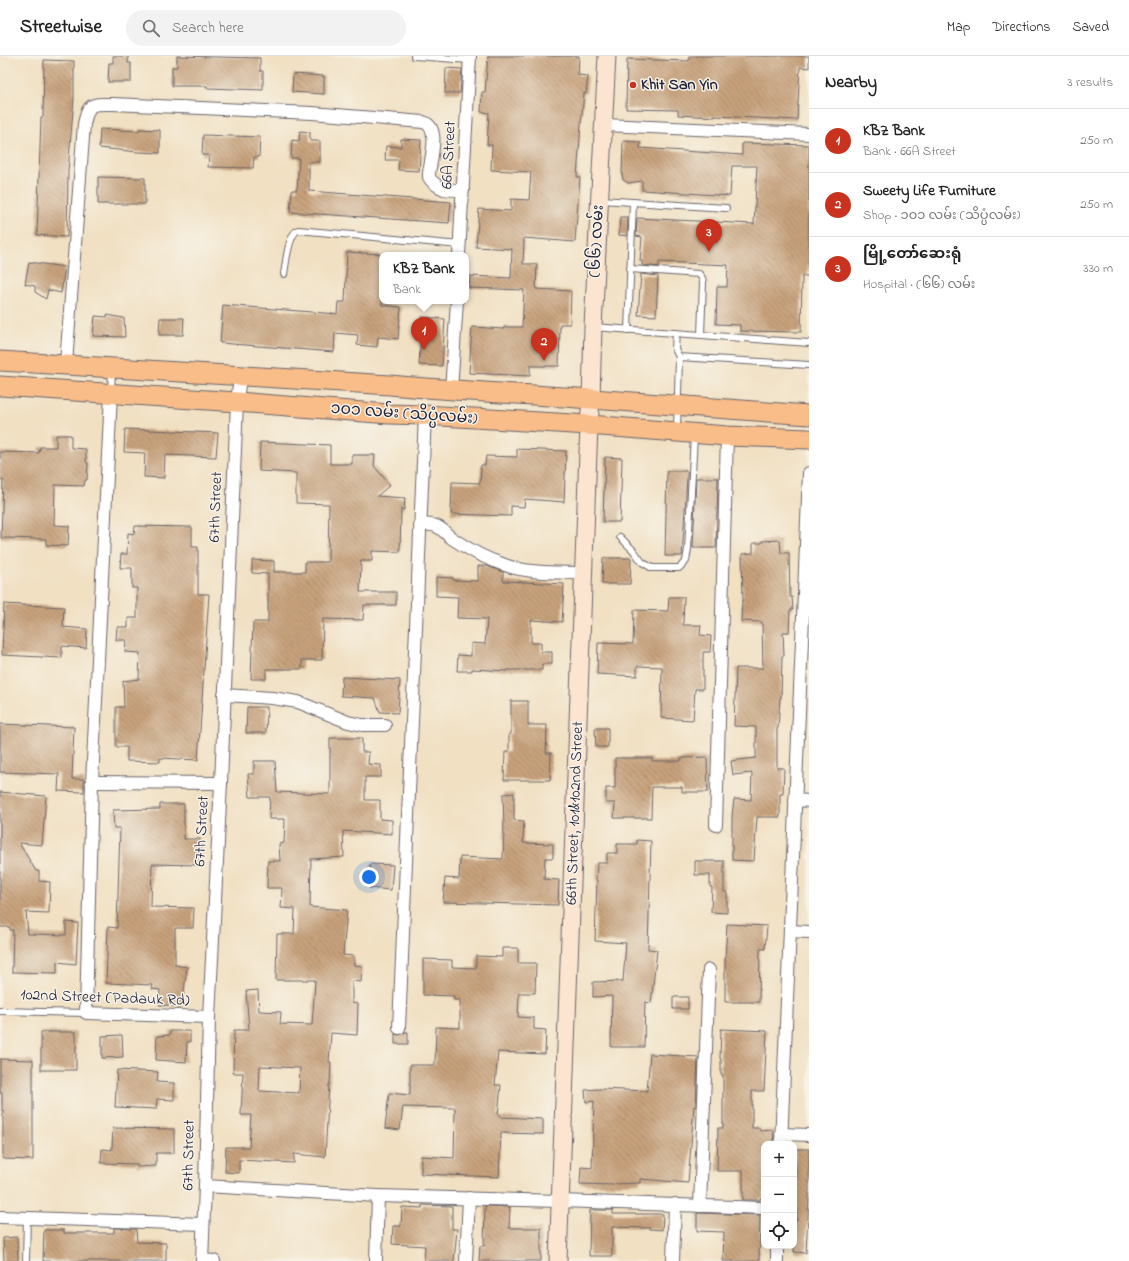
<!DOCTYPE html>
<meta charset="utf-8">
<style>
body{margin:0;font-family:"Indie Flower","Noto Sans Myanmar",sans-serif;background:#f2f2f2;color:#222}
.controls{position:absolute;right:12px;bottom:12px;display:grid;overflow:hidden;border-radius:8px;box-shadow:0 2px 10px #0003}
.controls button{width:36px;height:36px;display:grid;place-items:center;padding:0;border:0;border-bottom:1px solid #e0e0e0;background:#fff;color:#222;font:20px sans-serif}
.you{position:absolute;left:369px;top:821px;width:14px;height:14px;margin:-10px;border:3px solid #fff;border-radius:50%;background:#1a73e8;box-shadow:0 0 0 6px #1a73e833}
.badge{display:grid;place-items:center;width:26px;height:26px;border-radius:50%;background:#c8321e;color:#fff;font-size:13px;font-weight:700}
.pin{position:absolute;translate:-50% -33px;filter:drop-shadow(0 1px 2px #0008)}
.pin::after{content:'';position:absolute;top:21px;width:14px;height:12px;background:inherit;clip-path:polygon(0 0,100% 0,50% 100%)}
.popup{position:absolute;left:379px;top:196px;width:90px;height:52px;box-sizing:border-box;display:grid;place-content:center;border-radius:8px;background:#fff;filter:drop-shadow(0 1px 3px #0005);font-size:13px;white-space:nowrap;color:#767676}
.popup b{font-size:15px;color:#222}
.popup::after{content:'';position:absolute;left:50%;top:100%;margin-left:-8px;border:8px solid transparent;border-top-color:#fff}
.list{margin:0;padding:0;list-style:none}
h2{display:flex;justify-content:space-between;align-items:center;height:52px;margin:0;padding:0 16px;font-size:17px}
h2 small{font-size:13px;font-weight:400;color:#767676}
.list li{display:grid;grid-template-columns:26px 1fr auto;gap:12px;align-items:center;box-sizing:border-box;height:64px;padding:0 16px;border-top:1px solid #e0e0e0}
.list b{display:block;font-size:15px;white-space:nowrap}
.list p{margin:0;font-size:13px;white-space:nowrap;color:#767676}
.list em{font-size:13px;font-style:normal;color:#767676}
.icon{flex:none;width:22px;height:22px;fill:none;stroke:currentColor;stroke-width:2;stroke-linecap:round;stroke-linejoin:round}
.map{position:relative;flex:none;width:809px;height:1205px;overflow:hidden}
header{display:flex;align-items:center;gap:24px;box-sizing:border-box;height:56px;padding:0 20px;background:#fff;border-bottom:1px solid #e0e0e0}
header strong{font-size:19px}
nav{display:flex;gap:22px;margin-inline-start:auto;font-size:14px}
.search{width:280px;height:36px;background:#f2f2f2;display:flex;align-items:center;gap:10px;box-sizing:border-box;padding:0 14px;border-radius:22px;color:#767676;font-size:15px}
main{display:flex}
aside{flex:1;background:#fff}
.map>svg:first-child{display:block}
</style>
<header>
<strong>Streetwise</strong>
<div class="search"><svg class="icon" aria-label="search" viewBox="0 0 24 24"><circle cx="10" cy="10" r="6"/><path d="M15 15l6 6"/></svg>Search here</div>
<nav><a>Map</a><a>Directions</a><a>Saved</a></nav>
</header>
<main>
<div class="map">
<svg width="809" height="1205" viewBox="0 0 809 1205">
<defs>
<pattern id="building-back-hatch" width="6" height="6" patternUnits="userSpaceOnUse"><rect width="6" height="6" fill="#c8a27c"/><path d="M-1 5l2 2M0 0l6 6M5-1l2 2" fill="none" stroke="#a28467"/></pattern>
</defs>
<rect width="100%" height="100%" fill="#f7f3e8"/>
<filter id="ink" filterUnits="userSpaceOnUse"><feTurbulence type="fractalNoise" baseFrequency=".025" numOctaves="2"/><feDisplacementMap in="SourceGraphic" scale="8" xChannelSelector="R" yChannelSelector="G"/><feConvolveMatrix kernelMatrix="1 2 1 2 8 2 1 2 1" color-interpolation-filters="sRGB"/></filter>
<filter id="wash" filterUnits="userSpaceOnUse"><feTurbulence type="fractalNoise" baseFrequency=".012" numOctaves="4" result="noise"/><feDisplacementMap in="SourceGraphic" scale="16" xChannelSelector="R" yChannelSelector="G"/><feGaussianBlur stdDeviation="0.9" result="paint"/><feColorMatrix in="noise" values="0 0 0 0 0 0 0 0 0 0 0 0 0 0 0 0 0 1.4 0 .05"/><feComposite in="paint" operator="in"/></filter>
<g filter="url(#wash)">
<rect width="100%" height="100%" fill="#f1e0c2"/>
<g id="blocks">
<!-- building -->
<g fill="url(#building-back-hatch)" fill-rule="evenodd">
<path d="M 113,0 L 128,0 L 128,7 L 131,7 L 131,26 L 108,26 L 109,7 L 113,7 Z"/>
<path d="M 177,0 L 260,2 L 260,15 L 263,15 L 263,34 L 207,32 L 207,30 L 172,30 L 172,11 L 177,11 Z"/>
<path d="M 488,0 L 579,0 L 578,19 L 588,20 L 586,38 L 584,37 L 581,68 L 577,121 L 580,121 L 575,186 L 524,182 L 523,208 L 537,208 L 536,233 L 571,235 L 570,268 L 560,268 L 559,310 L 530,310 L 530,320 L 469,317 L 472,271 L 504,273 L 504,271 L 522,271 L 524,234 L 469,232 L 470,220 L 511,222 L 512,193 L 476,191 L 479,153 L 511,155 L 511,143 L 529,144 L 531,116 L 491,114 L 492,89 L 487,89 L 489,57 L 481,56 L 482,36 L 485,36 Z"/>
<path d="M 689,0 L 809,0 L 809,12 L 800,11 L 797,64 L 715,60 L 715,61 L 678,59 L 678,54 L 626,53 L 627,3 L 689,5 Z"/>
<path d="M 44,4 L 74,5 L 74,42 L 68,115 L 67,181 L 37,179 L 41,61 L 43,61 Z"/>
<path d="M 446,12 L 462,13 L 460,37 L 445,37 Z"/>
<path d="M 293,18 L 324,20 L 324,38 L 292,36 Z"/>
<path d="M 100,73 L 139,75 L 139,73 L 160,74 L 160,97 L 138,96 L 99,92 Z"/>
<path d="M 300,75 L 310,76 L 310,85 L 320,85 L 320,106 L 309,106 L 309,135 L 451,146 L 449,167 L 290,156 L 292,134 L 297,134 L 299,102 L 291,102 L 292,84 L 299,85 Z"/>
<path d="M 203,79 L 260,81 L 259,101 L 254,101 L 253,112 L 208,111 L 209,99 L 202,99 Z"/>
<path d="M 401,83 L 421,84 L 419,115 L 398,114 L 399,104 L 385,104 L 386,90 L 401,91 Z"/>
<path d="M 623,85 L 640,86 L 640,92 L 742,99 L 742,87 L 809,89 L 808,220 L 802,220 L 801,276 L 740,275 L 740,269 L 716,268 L 717,231 L 727,231 L 728,209 L 659,206 L 659,211 L 642,209 L 642,205 L 640,205 L 642,181 L 636,180 L 637,162 L 754,168 L 757,110 L 732,110 L 730,140 L 642,134 L 642,125 L 628,127 L 623,124 L 622,119 Z"/>
<path d="M 98,121 L 145,122 L 145,148 L 98,148 Z"/>
<path d="M 620,161 L 628,161 L 627,180 L 619,179 Z"/>
<path d="M 347,196 L 380,198 L 379,222 L 382,222 L 382,249 L 401,251 L 398,283 L 378,281 L 377,291 L 357,289 L 358,279 L 335,277 L 334,296 L 220,287 L 223,249 L 337,258 L 338,246 L 345,246 Z"/>
<path d="M 29,206 L 65,211 L 61,237 L 48,234 L 46,243 L 35,236 L 35,230 L 25,228 Z"/>
<path d="M 641,218 L 658,220 L 656,260 L 638,259 Z"/>
<path d="M 107,259 L 124,262 L 125,281 L 93,280 L 95,260 L 107,261 Z"/>
<path d="M 422,261 L 445,263 L 442,310 L 419,309 Z"/>
<path d="M 160,262 L 184,262 L 183,279 L 159,279 Z"/>
<path d="M 125,373 L 218,377 L 216,401 L 165,399 L 164,422 L 144,421 L 145,397 L 124,396 Z"/>
<path d="M 56,379 L 71,379 L 71,392 L 86,393 L 86,406 L 88,407 L 87,424 L 85,424 L 84,430 L 55,429 L 54,469 L 69,470 L 68,490 L 46,489 L 46,483 L 1,482 L 3,424 L 0,424 L 0,396 L 39,397 L 40,391 L 56,391 Z"/>
<path d="M 260,386 L 330,389 L 330,408 L 352,408 L 352,399 L 375,399 L 374,410 L 390,429 L 377,440 L 405,442 L 404,454 L 401,453 L 400,496 L 372,495 L 372,505 L 361,505 L 360,536 L 396,536 L 396,549 L 364,549 L 363,564 L 323,563 L 322,604 L 302,604 L 302,613 L 266,613 L 266,623 L 251,623 L 253,566 L 268,566 L 268,518 L 252,517 L 252,504 L 274,505 L 274,516 L 305,516 L 305,506 L 328,506 L 329,448 L 296,447 L 296,417 L 259,415 Z"/>
<path d="M 517,393 L 566,395 L 564,446 L 525,443 L 524,451 L 511,450 L 511,460 L 451,458 L 452,426 L 480,427 L 481,409 L 485,409 L 486,400 L 517,401 Z"/>
<path d="M 605,401 L 622,402 L 620,466 L 603,466 Z"/>
<path d="M 667,415 L 687,415 L 687,422 L 682,500 L 665,500 Z"/>
<path d="M 696,422 L 718,422 L 716,492 L 693,492 Z"/>
<path d="M 135,470 L 192,471 L 192,491 L 198,491 L 198,538 L 209,538 L 198,704 L 160,702 L 160,706 L 127,705 L 127,691 L 116,691 L 116,651 L 124,651 L 123,625 L 139,623 L 140,597 L 125,596 L 126,584 L 116,584 L 117,571 L 128,571 L 128,562 L 137,562 L 137,532 L 132,532 L 132,512 L 120,512 L 121,498 L 127,498 L 128,477 L 134,478 Z"/>
<path d="M 780,484 L 781,497 L 789,497 L 790,541 L 792,541 L 793,554 L 790,554 L 789,576 L 783,576 L 784,600 L 782,600 L 781,642 L 780,642 L 778,672 L 777,672 L 777,712 L 784,712 L 783,738 L 780,738 L 780,761 L 757,761 L 754,805 L 732,804 L 732,760 L 734,743 L 751,744 L 752,717 L 733,719 L 731,705 L 756,702 L 756,671 L 734,670 L 736,612 L 763,612 L 762,566 L 741,565 L 742,545 L 743,545 L 742,498 L 753,497 L 753,487 L 762,487 L 762,485 Z"/>
<path d="M 603,502 L 631,502 L 630,528 L 602,528 Z"/>
<path d="M 478,510 L 487,510 L 503,516 L 503,525 L 564,528 L 562,566 L 531,564 L 531,587 L 541,587 L 541,596 L 552,596 L 552,608 L 542,608 L 542,614 L 507,614 L 507,615 L 472,613 L 472,615 L 457,615 L 458,599 L 471,600 L 471,587 L 485,588 L 487,563 L 457,562 L 458,541 L 436,540 L 436,521 L 453,522 L 453,524 L 478,525 Z"/>
<path d="M 669,541 L 684,541 L 683,569 L 701,569 L 700,579 L 711,580 L 710,596 L 703,596 L 703,633 L 695,633 L 693,664 L 661,662 L 662,611 L 637,610 L 637,620 L 597,618 L 598,587 L 633,588 L 634,554 L 668,555 Z"/>
<path d="M 4,548 L 64,551 L 63,571 L 87,573 L 86,592 L 62,590 L 62,602 L 2,599 Z"/>
<path d="M 342,621 L 400,624 L 398,657 L 380,656 L 375,642 L 341,640 Z"/>
<path d="M 511,645 L 528,645 L 528,669 L 547,669 L 546,697 L 551,697 L 550,724 L 504,724 L 505,696 L 509,696 L 509,678 L 511,678 Z"/>
<path d="M 247,651 L 267,651 L 266,677 L 246,677 Z"/>
<path d="M 0,668 L 74,671 L 72,723 L 84,723 L 84,736 L 58,735 L 59,718 L 0,716 Z"/>
<path d="M 595,672 L 608,672 L 608,691 L 596,691 Z"/>
<path d="M 330,682 L 362,682 L 362,696 L 369,696 L 368,708 L 381,709 L 381,721 L 365,721 L 365,744 L 380,744 L 380,763 L 392,764 L 392,778 L 343,775 L 344,801 L 311,803 L 310,851 L 347,854 L 343,899 L 354,900 L 354,909 L 362,910 L 361,926 L 352,925 L 352,947 L 358,948 L 357,979 L 331,977 L 329,1006 L 331,1006 L 330,1028 L 329,1028 L 325,1101 L 294,1098 L 294,1107 L 239,1104 L 239,1117 L 225,1116 L 226,1091 L 249,1091 L 251,1059 L 241,1059 L 243,1017 L 233,1017 L 234,974 L 249,974 L 246,935 L 258,934 L 259,955 L 281,956 L 280,968 L 312,969 L 314,942 L 315,924 L 276,924 L 277,878 L 294,878 L 295,853 L 281,852 L 282,832 L 267,832 L 268,805 L 280,805 L 279,788 L 284,787 L 285,763 L 269,763 L 270,741 L 250,741 L 248,718 L 254,718 L 254,705 L 275,705 L 277,736 L 330,738 ZM 260,1010 L 300,1012 L 299,1037 L 259,1035 Z"/>
<path d="M 707,701 L 708,736 L 682,736 L 682,731 L 652,731 L 651,762 L 614,762 L 615,747 L 606,747 L 606,732 L 615,732 L 615,702 L 652,702 L 652,705 L 681,705 L 681,702 Z"/>
<path d="M 0,736 L 46,740 L 42,789 L 19,787 L 36,815 L 39,815 L 39,825 L 50,826 L 49,857 L 26,856 L 28,878 L 66,879 L 66,866 L 78,867 L 76,908 L 57,906 L 57,917 L 12,916 L 13,874 L 10,874 L 10,871 L 0,871 Z"/>
<path d="M 514,737 L 514,764 L 524,765 L 523,787 L 553,788 L 553,802 L 545,802 L 544,823 L 559,824 L 558,849 L 443,846 L 445,822 L 459,823 L 460,801 L 503,803 L 504,772 L 503,738 Z"/>
<path d="M 160,748 L 184,748 L 184,783 L 200,783 L 200,809 L 152,808 L 151,851 L 194,852 L 193,872 L 175,872 L 175,909 L 187,911 L 182,950 L 159,949 L 160,934 L 152,933 L 153,929 L 106,927 L 108,871 L 117,872 L 120,772 L 114,772 L 113,754 L 160,753 Z"/>
<path d="M 637,784 L 651,785 L 648,893 L 657,894 L 651,947 L 645,946 L 644,991 L 611,991 L 612,940 L 593,941 L 593,926 L 623,925 L 626,887 L 595,885 L 597,824 L 596,824 L 597,807 L 607,807 L 607,797 L 617,797 L 617,788 L 637,788 Z"/>
<path d="M 695,805 L 724,805 L 724,836 L 727,836 L 727,857 L 711,856 L 712,831 L 710,831 L 710,819 L 695,819 Z"/>
<path d="M 370,808 L 393,809 L 391,834 L 369,832 Z"/>
<path d="M 727,868 L 767,870 L 765,893 L 760,893 L 759,946 L 725,946 L 725,907 Z"/>
<path d="M 502,892 L 518,892 L 518,907 L 536,907 L 535,937 L 519,937 L 518,961 L 534,962 L 534,973 L 546,974 L 545,998 L 498,996 L 495,1029 L 501,1029 L 498,1059 L 501,1059 L 501,1061 L 543,1063 L 543,1078 L 501,1077 L 499,1121 L 421,1118 L 421,1100 L 454,1102 L 455,1052 L 403,1051 L 400,1074 L 385,1072 L 389,1037 L 410,1039 L 410,1009 L 435,1009 L 436,971 L 460,972 L 460,944 L 454,944 L 454,940 L 423,939 L 423,903 L 452,904 L 452,911 L 476,912 L 476,900 L 502,901 Z"/>
<rect x="673" y="941" width="15" height="12"/>
<path d="M 721,973 L 767,975 L 764,1035 L 752,1035 L 752,1072 L 760,1072 L 760,1075 L 773,1074 L 774,1088 L 764,1088 L 764,1142 L 760,1142 L 760,1144 L 743,1144 L 743,1115 L 717,1115 L 718,1072 L 723,1072 L 723,1019 L 721,1019 L 721,1003 L 720,1003 Z"/>
<path d="M 170,975 L 190,975 L 190,986 L 187,986 L 186,1006 L 156,1004 L 157,980 L 170,979 Z"/>
<rect x="41" y="976" width="35" height="38"/>
<path d="M 405,976 L 408,976 L 408,988 L 395,988 L 395,978 L 399,979 Z"/>
<path d="M 122,979 L 123,1001 L 102,1002 L 102,980 Z"/>
<path d="M 650,998 L 698,1001 L 696,1051 L 694,1050 L 688,1127 L 640,1123 L 640,1127 L 614,1128 L 614,1129 L 580,1128 L 581,1111 L 592,1112 L 594,1045 L 586,1046 L 585,1034 L 600,1033 L 647,1035 Z"/>
<path d="M 0,1003 L 33,1004 L 33,1104 L 3,1103 L 3,1055 L 2,1055 L 2,1037 L 0,1037 Z"/>
<path d="M 117,1014 L 158,1016 L 157,1026 L 174,1027 L 174,1044 L 157,1043 L 156,1053 L 115,1051 Z"/>
<path d="M 113,1072 L 174,1073 L 174,1097 L 156,1097 L 156,1110 L 137,1111 L 137,1108 L 101,1107 L 102,1093 L 112,1094 Z"/>
<path d="M 795,1093 L 809,1093 L 809,1141 L 806,1197 L 794,1196 L 794,1164 L 797,1164 Z"/>
<path d="M 422,1149 L 452,1150 L 452,1173 L 457,1173 L 454,1205 L 424,1205 L 425,1190 L 392,1188 L 393,1170 L 401,1170 L 402,1151 L 422,1152 Z"/>
<path d="M 485,1150 L 510,1151 L 509,1172 L 541,1172 L 541,1205 L 479,1205 L 480,1190 L 484,1190 Z"/>
<path d="M 590,1154 L 613,1154 L 613,1158 L 663,1158 L 662,1174 L 650,1173 L 650,1172 L 612,1171 L 612,1200 L 589,1200 Z"/>
<path d="M 697,1157 L 760,1159 L 759,1205 L 723,1205 L 724,1176 L 697,1175 Z"/>
<path d="M 114,1172 L 136,1173 L 137,1186 L 166,1187 L 166,1205 L 43,1205 L 44,1174 L 64,1174 L 64,1177 L 114,1177 Z"/>
<path d="M 17,1181 L 18,1204 L 4,1205 L 3,1182 Z"/>
</g>
</g>
</g>
<g filter="url(#ink)">
<use href="#blocks" fill-opacity="0" stroke="#6a646a" stroke-width="1"/>
<g fill="none" stroke-linecap="round" stroke-linejoin="round">
<!-- lane casing -->
<g stroke="#6a646a" stroke-width="8">
<g id="lane">
<path d="M 414,0 L 470,4"/>
<path d="M 601,144 L 726,152"/>
<path d="M 630,213 L 699,218 L 702,222 L 703,226 L 701,278"/>
<path d="M 284,218 C 286,207 288,179 298,174 L 460,189"/>
<path d="M 593,271 L 809,287"/>
<path d="M 628,274 L 633,146"/>
<path d="M 676,277 L 675,293 L 679,301 L 809,309"/>
<path d="M 111,336 L 112,313"/>
<path d="M 677,374 L 679,301"/>
<path d="M 620,481 L 634,495 L 642,506 L 652,512 L 679,512 L 686,505 L 688,493 L 694,380"/>
<path d="M 0,955 L 86,957"/>
<path d="M 26,1205 L 27,1161"/>
</g>
</g>
<!-- street casing -->
<g stroke="#6a646a" stroke-width="14">
<g id="street">
<path d="M 604,69 L 809,78"/>
<path d="M 459,199 L 470,0"/>
<path d="M 66,308 L 84,68 C 89,46 91,48 113,48 L 312,57 L 423,66 C 438,70 433,93 431,105 C 431,110 428,116 429,121 C 431,126 439,131 444,133 C 449,134 457,134 463,134"/>
<path d="M 451,335 L 457,245"/>
<path d="M 111,338 L 92,726 L 86,957 L 209,961"/>
<path d="M 420,468 C 425,469 431,468 436,470 C 442,472 447,479 453,483 C 468,493 484,502 502,508 C 528,518 557,516 584,517"/>
<path d="M 224,639 L 272,642 L 298,646 L 348,666 L 362,669 L 385,669"/>
<path d="M 92,726 L 221,727"/>
<path d="M 795,744 L 809,745"/>
<path d="M 716,769 L 727,380"/>
<path d="M 790,875 L 809,876"/>
<path d="M 399,972 L 425,359"/>
<path d="M 782,1078 L 809,1079"/>
<path d="M 781,1088 L 809,417"/>
<path d="M 205,1130 L 378,1140 L 560,1145 L 764,1152"/>
<path d="M 700,1150 L 709,914"/>
<path d="M 0,1161 L 203,1168"/>
<path d="M 202,1204 L 214,1205"/>
<path d="M 202,1205 L 205,1130 L 209,961 L 221,727 L 237,346 L 240,320"/>
<path d="M 376,1205 L 378,1140"/>
<path d="M 466,1205 L 469,1142"/>
<path d="M 673,1205 L 675,1148"/>
<path d="M 777,1205 L 777,1190"/>
</g>
</g>
<!-- secondary casing -->
<g stroke="#6a646a" stroke-width="19">
<path id="secondary" d="M 558,1205 L 589,369 L 591,343 L 593,271 L 607,0"/>
</g>
<!-- primary casing -->
<g stroke="#6a646a" stroke-width="21">
<g id="primary">
<path d="M 0,305 L 390,329 C 457,335 524,338 592,343 C 664,348 737,354 809,359"/>
<path d="M 0,330 L 237,346 L 389,358 L 425,359 L 589,369 L 727,380 L 809,383"/>
</g>
</g>
<!-- lane -->
<use href="#lane" stroke="#fff" stroke-width="6"/>
<!-- street -->
<use href="#street" stroke="#fff" stroke-width="12"/>
<!-- secondary -->
<use href="#secondary" stroke="#fce5d0" stroke-width="17"/>
<!-- primary -->
<use href="#primary" stroke="#f8bd89" stroke-width="19"/>
</g>
</g>
<!-- markers -->
<circle fill="#c8321e" stroke="#f7f3e8" stroke-width="1.5" cx="633" cy="29" r="4"/>
<g text-anchor="middle" dominant-baseline="central" stroke-width="3" stroke-linejoin="round" paint-order="stroke">
<!-- poi labels -->
<g font-size="16" font-weight="bold" fill="#22223b" stroke="#f7f3e8" text-anchor="start">
<text x="641" y="29">Khit San Yin</text>
</g>
<!-- street labels -->
<g font-size="16" fill="#22223b" stroke="#f7f3e8">
<text transform="translate(449 99) rotate(-87)">66A Street</text>
<text transform="translate(597 185) rotate(-87)">(၆၆) လမ်း</text>
<text transform="translate(404 358) rotate(4)">၁၀၁ လမ်း (သိပ္ပံလမ်း)</text>
<text transform="translate(216 451) rotate(-88)">67th Street</text>
<text transform="translate(575 757) rotate(-88)">66th Street, 101&amp;102nd Street</text>
<text transform="translate(202 775) rotate(-87)">67th Street</text>
<text transform="translate(105 942) rotate(2)">102nd Street (Padauk Rd)</text>
<text transform="translate(189 1099) rotate(-89)">67th Street</text>
</g>
</g>
</svg>
<div class="controls">
<button>+</button>
<button>−</button>
<button><svg class="icon" aria-label="locate" viewBox="0 0 24 24"><circle cx="12" cy="12" r="6"/><path d="M12 2v4M12 18v4M2 12h4M18 12h4"/></svg></button>
</div>
<div class="you"></div>
<div class="pin badge" style="left:424px;top:294px">1</div>
<div class="popup"><b>KBZ Bank</b>Bank</div>
<div class="pin badge" style="left:544px;top:305px">2</div>
<div class="pin badge" style="left:709px;top:196px">3</div>
</div>
<aside>
<h2>Nearby<small>3 results</small></h2>
<ul class="list">
<li><span class="badge">1</span><div><b>KBZ Bank</b><p>Bank · 66A Street</p></div><em>250 m</em></li>
<li><span class="badge">2</span><div><b>Sweety Life Furniture</b><p>Shop · ၁၀၁ လမ်း (သိပ္ပံလမ်း)</p></div><em>250 m</em></li>
<li><span class="badge">3</span><div><b>မြို့တော်ဆေးရုံ</b><p>Hospital · (၆၆) လမ်း</p></div><em>330 m</em></li>
</ul>
</aside>
</main>
